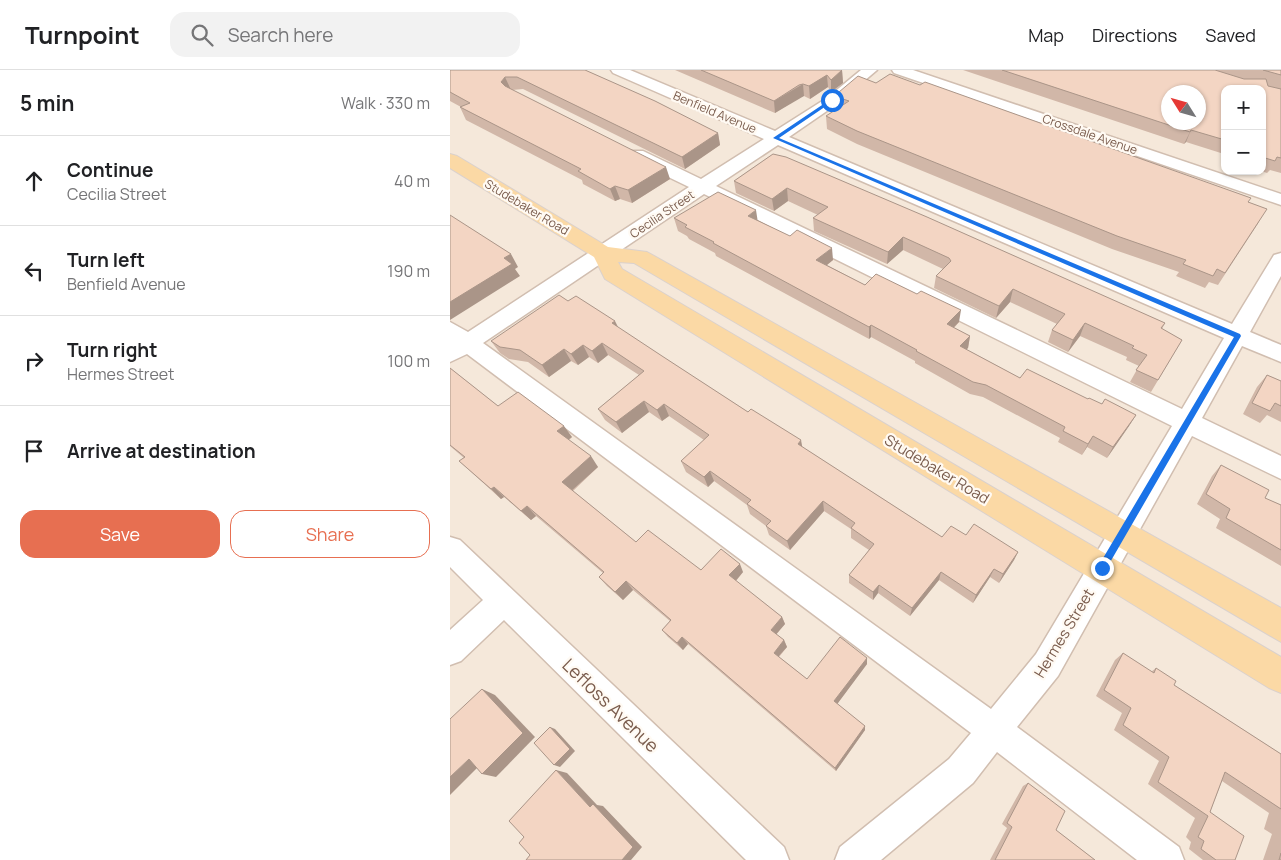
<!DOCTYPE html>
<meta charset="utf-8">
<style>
body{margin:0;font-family:Manrope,sans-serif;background:#f2f2f2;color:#202124}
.controls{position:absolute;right:15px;top:15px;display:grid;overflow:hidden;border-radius:10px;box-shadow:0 1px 4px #0004}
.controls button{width:45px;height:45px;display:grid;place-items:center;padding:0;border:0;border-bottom:1px solid #e0e0e0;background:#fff;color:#202124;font:25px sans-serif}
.compass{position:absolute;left:711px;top:15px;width:45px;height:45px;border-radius:50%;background:#fff;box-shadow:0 1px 4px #0004;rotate:307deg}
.stop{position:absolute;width:15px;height:15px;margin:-11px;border:4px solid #1a73e8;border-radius:50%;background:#fff}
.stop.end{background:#1a73e8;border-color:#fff;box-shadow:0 1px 5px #0008}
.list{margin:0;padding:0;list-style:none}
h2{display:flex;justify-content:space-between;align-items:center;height:65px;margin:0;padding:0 20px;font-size:21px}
h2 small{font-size:16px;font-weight:400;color:#757577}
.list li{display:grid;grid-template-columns:32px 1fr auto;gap:15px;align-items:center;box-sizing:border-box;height:90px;padding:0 20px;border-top:1px solid #e0e0e0}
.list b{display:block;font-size:19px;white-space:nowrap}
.list p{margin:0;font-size:16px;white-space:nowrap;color:#757577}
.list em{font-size:16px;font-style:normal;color:#757577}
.actions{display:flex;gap:10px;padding:15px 20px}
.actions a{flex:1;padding:11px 0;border:1px solid #e76f51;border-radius:15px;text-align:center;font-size:18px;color:#e76f51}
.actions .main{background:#e76f51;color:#fff}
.icon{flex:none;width:28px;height:28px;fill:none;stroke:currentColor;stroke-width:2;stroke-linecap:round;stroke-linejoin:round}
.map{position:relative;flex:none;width:831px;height:790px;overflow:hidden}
header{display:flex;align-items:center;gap:30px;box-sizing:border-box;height:70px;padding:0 25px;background:#fff;border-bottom:1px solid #e0e0e0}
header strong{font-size:24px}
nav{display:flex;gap:28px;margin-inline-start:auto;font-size:18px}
.search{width:350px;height:45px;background:#f2f2f2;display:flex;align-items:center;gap:12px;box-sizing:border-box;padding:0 18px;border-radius:15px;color:#757577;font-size:19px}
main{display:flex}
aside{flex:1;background:#fff}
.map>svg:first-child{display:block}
</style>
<header>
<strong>Turnpoint</strong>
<div class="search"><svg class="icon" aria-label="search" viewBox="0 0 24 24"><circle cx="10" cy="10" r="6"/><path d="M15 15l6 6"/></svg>Search here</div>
<nav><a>Map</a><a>Directions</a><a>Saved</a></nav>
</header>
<main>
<aside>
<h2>5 min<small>Walk · 330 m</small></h2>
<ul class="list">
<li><svg class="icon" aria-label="ahead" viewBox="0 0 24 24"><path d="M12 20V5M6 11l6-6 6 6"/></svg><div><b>Continue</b><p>Cecilia Street</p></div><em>40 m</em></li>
<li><svg class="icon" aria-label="left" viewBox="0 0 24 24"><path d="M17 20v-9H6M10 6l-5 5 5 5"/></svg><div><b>Turn left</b><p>Benfield Avenue</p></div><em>190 m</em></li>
<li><svg class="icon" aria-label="right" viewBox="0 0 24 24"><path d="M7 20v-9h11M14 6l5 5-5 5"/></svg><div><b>Turn right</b><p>Hermes Street</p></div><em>100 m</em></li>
<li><svg class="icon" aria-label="arrive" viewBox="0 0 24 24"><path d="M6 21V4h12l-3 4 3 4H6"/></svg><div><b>Arrive at destination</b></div></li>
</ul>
<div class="actions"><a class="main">Save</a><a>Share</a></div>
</aside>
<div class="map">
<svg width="831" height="790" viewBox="0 0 831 790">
<rect width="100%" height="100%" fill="#fdf6ec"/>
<!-- residential -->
<path fill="#f5e8da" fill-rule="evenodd" d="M 0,0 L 831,0 L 831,790 L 0,790 ZM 775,19 L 812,19 L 812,101 L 775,101 ZM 718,22 L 748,22 L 748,52 L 718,52 Z"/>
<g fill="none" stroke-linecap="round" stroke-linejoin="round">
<!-- minor casing -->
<g stroke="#d1beb0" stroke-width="3">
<g id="minor">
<path d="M 161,0 L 180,0 L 325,61 L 377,28 L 411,0 L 427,0 L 387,34 L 339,67 L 782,254 L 824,185 L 831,183 L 831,206 L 800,262 L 831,275 L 831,292 L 792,276 L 752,348 L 831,386 L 831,409 L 742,366 L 608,606 L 567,657 L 729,777 L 734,790 L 687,790 L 547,682 L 523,713 L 431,790 L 385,790 L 390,777 L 499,689 L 521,663 L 17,284 L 0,292 L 0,252 L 18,262 L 239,117 L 181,89 L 179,85 L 181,81 L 193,81 L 251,109 L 314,69 L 163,3 ZM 328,75 L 774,268 L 732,339 L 266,116 ZM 254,124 L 722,356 L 586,584 L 541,639 L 33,273 Z"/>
<path d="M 442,0 L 463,0 L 831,124 L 831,135 L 444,3 Z"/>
<path d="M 0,467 L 10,470 L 334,777 L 339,790 L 296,790 L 54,550 L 11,591 L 0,595 L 0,560 L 33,530 L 0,497 Z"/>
</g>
</g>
<!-- major casing -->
<g stroke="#dad1cd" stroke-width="2">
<path id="major" d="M 0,84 L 7,86 L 158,177 L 197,182 L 831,538 L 831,572 L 184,193 L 168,192 L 172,199 L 831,587 L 831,623 L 819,618 L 155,209 L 144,187 L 0,98 Z"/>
</g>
<!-- minor -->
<use href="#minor" fill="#fff" fill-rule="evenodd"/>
<!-- major -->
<use href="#major" fill="#fbd9a5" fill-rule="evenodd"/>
</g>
<!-- wall -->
<g fill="#d1b7a8">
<path d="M 0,0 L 135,0 L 268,63 L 270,75 L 235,99 L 73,19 L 62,20 L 220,109 L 182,133 L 170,129 L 165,131 L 133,114 L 132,110 L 16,50 L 10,37 L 11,37 L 0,31 Z"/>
<path d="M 225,0 L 392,0 L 393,13 L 381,22 L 378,17 L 360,29 L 354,26 L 350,27 L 325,43 Z"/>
<path d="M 513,0 L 831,0 L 831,103 L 820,100 L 817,103 L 811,101 L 812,101 L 812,19 L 775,19 L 775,89 L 772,88 L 774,84 L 736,72 L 734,74 Z"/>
<path d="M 426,13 L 799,132 L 809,152 L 768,215 L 759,212 L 755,218 L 726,206 L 729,202 L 662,179 L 407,74 L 377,59 L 376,46 L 391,37 L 389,35 L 389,22 Z"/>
<path d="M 323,84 L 715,253 L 712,259 L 732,270 L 701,322 L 680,312 L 689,296 L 676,290 L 677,287 L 630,266 L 618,282 L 598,272 L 602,260 L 607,254 L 560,232 L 546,248 L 484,218 L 486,206 L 493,199 L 453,180 L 437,194 L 364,161 L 363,148 L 368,145 L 338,131 L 324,141 L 286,123 L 284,111 Z"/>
<path d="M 224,148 L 308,150 L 383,190 L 377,195 L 415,215 L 509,252 L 504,258 L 520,266 L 518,278 L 516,279 L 570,308 L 686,345 L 679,356 L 657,388 L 637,377 L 632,385 L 608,372 L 610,368 L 533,327 L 520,324 L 465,293 L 465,291 L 421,267 L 419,269 L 266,186 L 265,183 L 239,169 L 237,166 L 228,161 Z"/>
<path d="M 118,231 L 168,258 L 492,467 L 516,465 L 568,482 L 564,490 L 549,513 L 540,507 L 523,533 L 489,510 L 460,546 L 428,523 L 423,530 L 399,513 L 399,505 L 419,480 L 401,468 L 401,459 L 374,441 L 340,480 L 319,465 L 316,456 L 300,444 L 297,435 L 264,411 L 258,417 L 236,402 L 231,391 L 254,370 L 219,346 L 212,351 L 199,342 L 172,363 L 155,350 L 148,339 L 189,305 L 158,285 L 148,293 L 139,287 L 128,295 L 121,291 L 99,307 L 78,292 L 59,289 L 50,283 L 41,271 Z"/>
<path d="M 0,298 L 48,336 L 122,367 L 119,370 L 148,397 L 123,421 L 186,472 L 251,500 L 293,502 L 286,511 L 332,547 L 335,554 L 326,564 L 334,570 L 337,577 L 329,587 L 357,609 L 417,588 L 417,594 L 387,634 L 415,656 L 415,660 L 386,701 L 238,574 L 233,580 L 218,567 L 212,560 L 220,551 L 183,520 L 173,530 L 157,516 L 149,507 L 153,503 L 86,446 L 81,450 L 54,427 L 51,429 L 9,391 L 14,388 L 0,376 Z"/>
<path d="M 817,305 L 831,311 L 831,352 L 817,345 L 810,353 L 793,344 L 807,317 Z"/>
<path d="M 771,395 L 815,428 L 831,435 L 831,496 L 766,458 L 770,449 L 747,434 L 762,406 Z"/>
<path d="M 673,583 L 701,602 L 706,598 L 724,615 L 831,684 L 831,790 L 813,790 L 822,764 L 814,759 L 819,743 L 772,711 L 760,742 L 785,790 L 753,790 L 739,779 L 741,772 L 736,767 L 745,748 L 698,714 L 709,691 L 664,660 L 672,643 L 646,626 L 665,590 Z"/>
<path d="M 578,713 L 606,760 L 645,790 L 540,790 L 557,758 L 552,754 L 573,716 Z"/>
</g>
<!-- shaded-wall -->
<g fill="#aa9588">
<path d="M 376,0 L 377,6 L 378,17 L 360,29 L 359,16 Z"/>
<path d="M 392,0 L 393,13 L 381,22 L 381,10 Z"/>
<path d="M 55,7 L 61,20 L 57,24 L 51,12 Z"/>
<path d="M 353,14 L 354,26 L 325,43 L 324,31 Z"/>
<path d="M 741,60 L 736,72 L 734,74 Z"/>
<path d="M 268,63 L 270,75 L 235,99 L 232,87 Z"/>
<path d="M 216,97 L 220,109 L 182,133 L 178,120 Z"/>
<path d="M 165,116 L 170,129 L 165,131 L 160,119 Z"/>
<path d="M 337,118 L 338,131 L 324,141 L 322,129 Z"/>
<path d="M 306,140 L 308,153 L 298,146 Z"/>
<path d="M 453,167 L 453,180 L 437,194 L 438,182 Z"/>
<path d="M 382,178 L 383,190 L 367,203 L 366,190 Z"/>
<path d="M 61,184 L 68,197 L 65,199 L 70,206 L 0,250 L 0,232 L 54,188 Z"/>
<path d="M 563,219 L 560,232 L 546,248 L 549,236 Z"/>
<path d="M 511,240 L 509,252 L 495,266 L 497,254 Z"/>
<path d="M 165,251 L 171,263 L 162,253 Z"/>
<path d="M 635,253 L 630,266 L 618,282 L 623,270 Z"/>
<path d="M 421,255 L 421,267 L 419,269 L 419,257 Z"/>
<path d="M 520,266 L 518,278 L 508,288 L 510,276 Z"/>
<path d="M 152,273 L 158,285 L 148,293 L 142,281 Z"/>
<path d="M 133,275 L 139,287 L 128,295 L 121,284 Z"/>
<path d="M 114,279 L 121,291 L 99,307 L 92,295 Z"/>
<path d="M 194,331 L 199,342 L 172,363 L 166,352 Z"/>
<path d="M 214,334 L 219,346 L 212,351 L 207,340 Z"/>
<path d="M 686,345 L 679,356 L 657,388 L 663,377 Z"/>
<path d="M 114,356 L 122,367 L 115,372 L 107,361 Z"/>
<path d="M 643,366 L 637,377 L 632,385 L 638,374 Z"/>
<path d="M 351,370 L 353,381 L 348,374 Z"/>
<path d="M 141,386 L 148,397 L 120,422 L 112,412 Z"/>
<path d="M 260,401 L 264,411 L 258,417 L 254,407 Z"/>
<path d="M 44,417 L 54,427 L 51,429 L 41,419 Z"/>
<path d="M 373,431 L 374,441 L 340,480 L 337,471 Z"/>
<path d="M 77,436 L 86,446 L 81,450 L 71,441 Z"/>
<path d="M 568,482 L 564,490 L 549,513 L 553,504 Z"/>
<path d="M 290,494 L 293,502 L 283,514 L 279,505 Z"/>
<path d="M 544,499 L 540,507 L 523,533 L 526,525 Z"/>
<path d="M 491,502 L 489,510 L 460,546 L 462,538 Z"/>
<path d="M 176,511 L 183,520 L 173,530 L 165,522 Z"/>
<path d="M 429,515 L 428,523 L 423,530 L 423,522 Z"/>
<path d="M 332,547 L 335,554 L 324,567 L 321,560 Z"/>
<path d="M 232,567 L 238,574 L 233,580 L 227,573 Z"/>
<path d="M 334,570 L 337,577 L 326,589 L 324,583 Z"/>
<path d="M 417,588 L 417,594 L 385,637 L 384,631 Z"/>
<path d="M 32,619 L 45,625 L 85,667 L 46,707 L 32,704 Z"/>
<path d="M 415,656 L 415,660 L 386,701 L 385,698 Z"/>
<path d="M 100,657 L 105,659 L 125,681 L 110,697 L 104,695 Z"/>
<path d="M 19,689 L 33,692 L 0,725 L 0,707 Z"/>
<path d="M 106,700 L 117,703 L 147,735 L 153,736 L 192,777 L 181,790 L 172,790 L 140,737 Z"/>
</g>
<!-- building -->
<g fill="#f3d5c3" stroke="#aa9588" fill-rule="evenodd">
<path d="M 0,0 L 135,0 L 205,31 L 268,63 L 232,87 L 67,7 L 55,7 L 51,12 L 55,16 L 216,97 L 178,120 L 165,116 L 160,119 L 128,101 L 131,99 L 10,37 L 20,33 L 0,22 Z"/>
<path d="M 251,0 L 392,0 L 381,10 L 377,5 L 359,16 L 353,14 L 349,15 L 324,31 Z"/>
<path d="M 552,0 L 765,0 L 794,9 L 816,9 L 818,16 L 831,19 L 831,88 L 827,87 L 825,91 L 812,87 L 812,19 L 775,19 L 775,70 L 741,60 L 740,62 ZM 718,22 L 748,22 L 748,52 L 718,52 Z"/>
<path d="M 813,0 L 831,0 L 831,5 Z"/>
<path d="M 440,4 L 470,15 L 475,12 L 801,128 L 798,132 L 817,139 L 775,203 L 767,199 L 763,206 L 733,194 L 736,190 L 667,166 L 407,61 L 376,46 L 399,31 L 393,29 L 389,22 L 408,6 L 426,13 Z"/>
<path d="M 323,84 L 336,87 L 477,147 L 715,253 L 711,258 L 732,270 L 708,310 L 686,300 L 697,285 L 682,278 L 684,276 L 635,253 L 623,270 L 602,260 L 615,244 L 563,219 L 549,236 L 486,206 L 501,191 L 499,188 L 453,167 L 438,182 L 363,148 L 378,137 L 337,118 L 322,129 L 284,111 Z"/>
<path d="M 268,122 L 306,140 L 298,146 L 340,166 L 347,160 L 382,178 L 366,190 L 415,215 L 426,204 L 467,224 L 471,221 L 511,240 L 497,254 L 520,266 L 510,276 L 570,308 L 577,299 L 638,329 L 639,328 L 652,334 L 655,329 L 686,345 L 663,377 L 643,366 L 638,374 L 613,361 L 615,357 L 536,315 L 523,312 L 466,281 L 467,280 L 421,255 L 419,257 L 263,173 L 264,172 L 235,157 L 237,155 L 224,148 Z"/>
<path d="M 0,145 L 61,184 L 54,188 L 62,194 L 0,232 Z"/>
<path d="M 109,225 L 118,231 L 126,226 L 165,251 L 162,253 L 212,286 L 298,342 L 301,339 L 351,370 L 348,374 L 492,467 L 501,456 L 516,465 L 524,454 L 568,482 L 553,504 L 544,499 L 526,525 L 491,502 L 462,538 L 429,515 L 423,522 L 399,505 L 424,474 L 401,458 L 405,453 L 373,431 L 337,471 L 316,456 L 321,451 L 297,434 L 301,430 L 260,401 L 254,407 L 231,391 L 259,365 L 214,334 L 207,340 L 194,331 L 166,352 L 148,339 L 194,301 L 152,273 L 142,281 L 133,275 L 121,284 L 114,279 L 92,295 L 70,280 L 50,277 L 41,271 Z"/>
<path d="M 0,298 L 48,336 L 68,322 L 114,356 L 107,361 L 141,386 L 112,412 L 186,472 L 198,460 L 251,500 L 271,479 L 290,494 L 279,505 L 332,547 L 321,560 L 334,570 L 324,583 L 357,609 L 390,567 L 417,588 L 384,631 L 415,656 L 385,698 L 232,567 L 227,573 L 212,560 L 221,550 L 176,511 L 165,522 L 149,507 L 154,502 L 77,436 L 71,441 L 44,417 L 41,419 L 9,391 L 15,387 L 0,375 Z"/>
<path d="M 817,305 L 831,311 L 831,336 L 825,333 L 820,341 L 802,333 Z"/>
<path d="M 771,395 L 819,420 L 815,428 L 831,435 L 831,480 L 776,448 L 780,439 L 756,424 Z"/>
<path d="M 673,583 L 704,603 L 706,598 L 726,611 L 724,615 L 831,684 L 831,739 L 775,702 L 760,742 L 794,766 L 785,790 L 766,790 L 751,779 L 754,771 L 748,767 L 758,746 L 708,712 L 719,687 L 673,655 L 681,638 L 654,620 Z"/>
<path d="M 32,619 L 73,663 L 32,704 L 19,689 L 0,707 L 0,649 Z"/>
<path d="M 100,657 L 120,679 L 104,695 L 84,673 Z"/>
<path d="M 106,700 L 140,737 L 143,734 L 183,777 L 172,790 L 76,790 L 80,785 L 69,773 L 74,767 L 59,751 Z"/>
<path d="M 578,713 L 615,741 L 606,760 L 645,790 L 545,790 L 562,757 L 557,753 Z"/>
<path d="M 831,783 L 831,790 L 829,790 Z"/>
</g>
<!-- route -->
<path fill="#1a73e8" d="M 381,29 L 385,30 L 329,68 L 790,264 L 791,266 L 655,501 L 649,501 L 649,495 L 784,267 L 323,68 Z"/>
<g text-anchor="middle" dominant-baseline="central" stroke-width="4.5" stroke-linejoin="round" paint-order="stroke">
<!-- far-street labels -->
<g font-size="12" fill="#7a5c4d" stroke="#fffaf3">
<text transform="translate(265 42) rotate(23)">Benfield Avenue</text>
<text transform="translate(640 64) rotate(19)">Crossdale Avenue</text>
<text transform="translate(77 137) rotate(31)">Studebaker Road</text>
<text transform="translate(212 144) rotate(-34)">Cecilia Street</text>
</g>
<!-- street labels -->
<g font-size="15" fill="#7a5c4d" stroke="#fffaf3">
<text transform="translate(487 399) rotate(31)">Studebaker Road</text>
<text transform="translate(614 563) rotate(-59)">Hermes Street</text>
</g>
<!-- near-street labels -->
<g font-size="18" fill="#7a5c4d" stroke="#fffaf3">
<text transform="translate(161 635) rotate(44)">Lefloss Avenue</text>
</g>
</g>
</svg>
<div class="controls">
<button>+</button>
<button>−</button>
</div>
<svg class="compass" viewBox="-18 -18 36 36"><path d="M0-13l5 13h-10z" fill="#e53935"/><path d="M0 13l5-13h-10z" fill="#757577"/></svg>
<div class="stop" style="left:382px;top:30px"></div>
<div class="stop end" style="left:652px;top:498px"></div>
</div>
</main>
